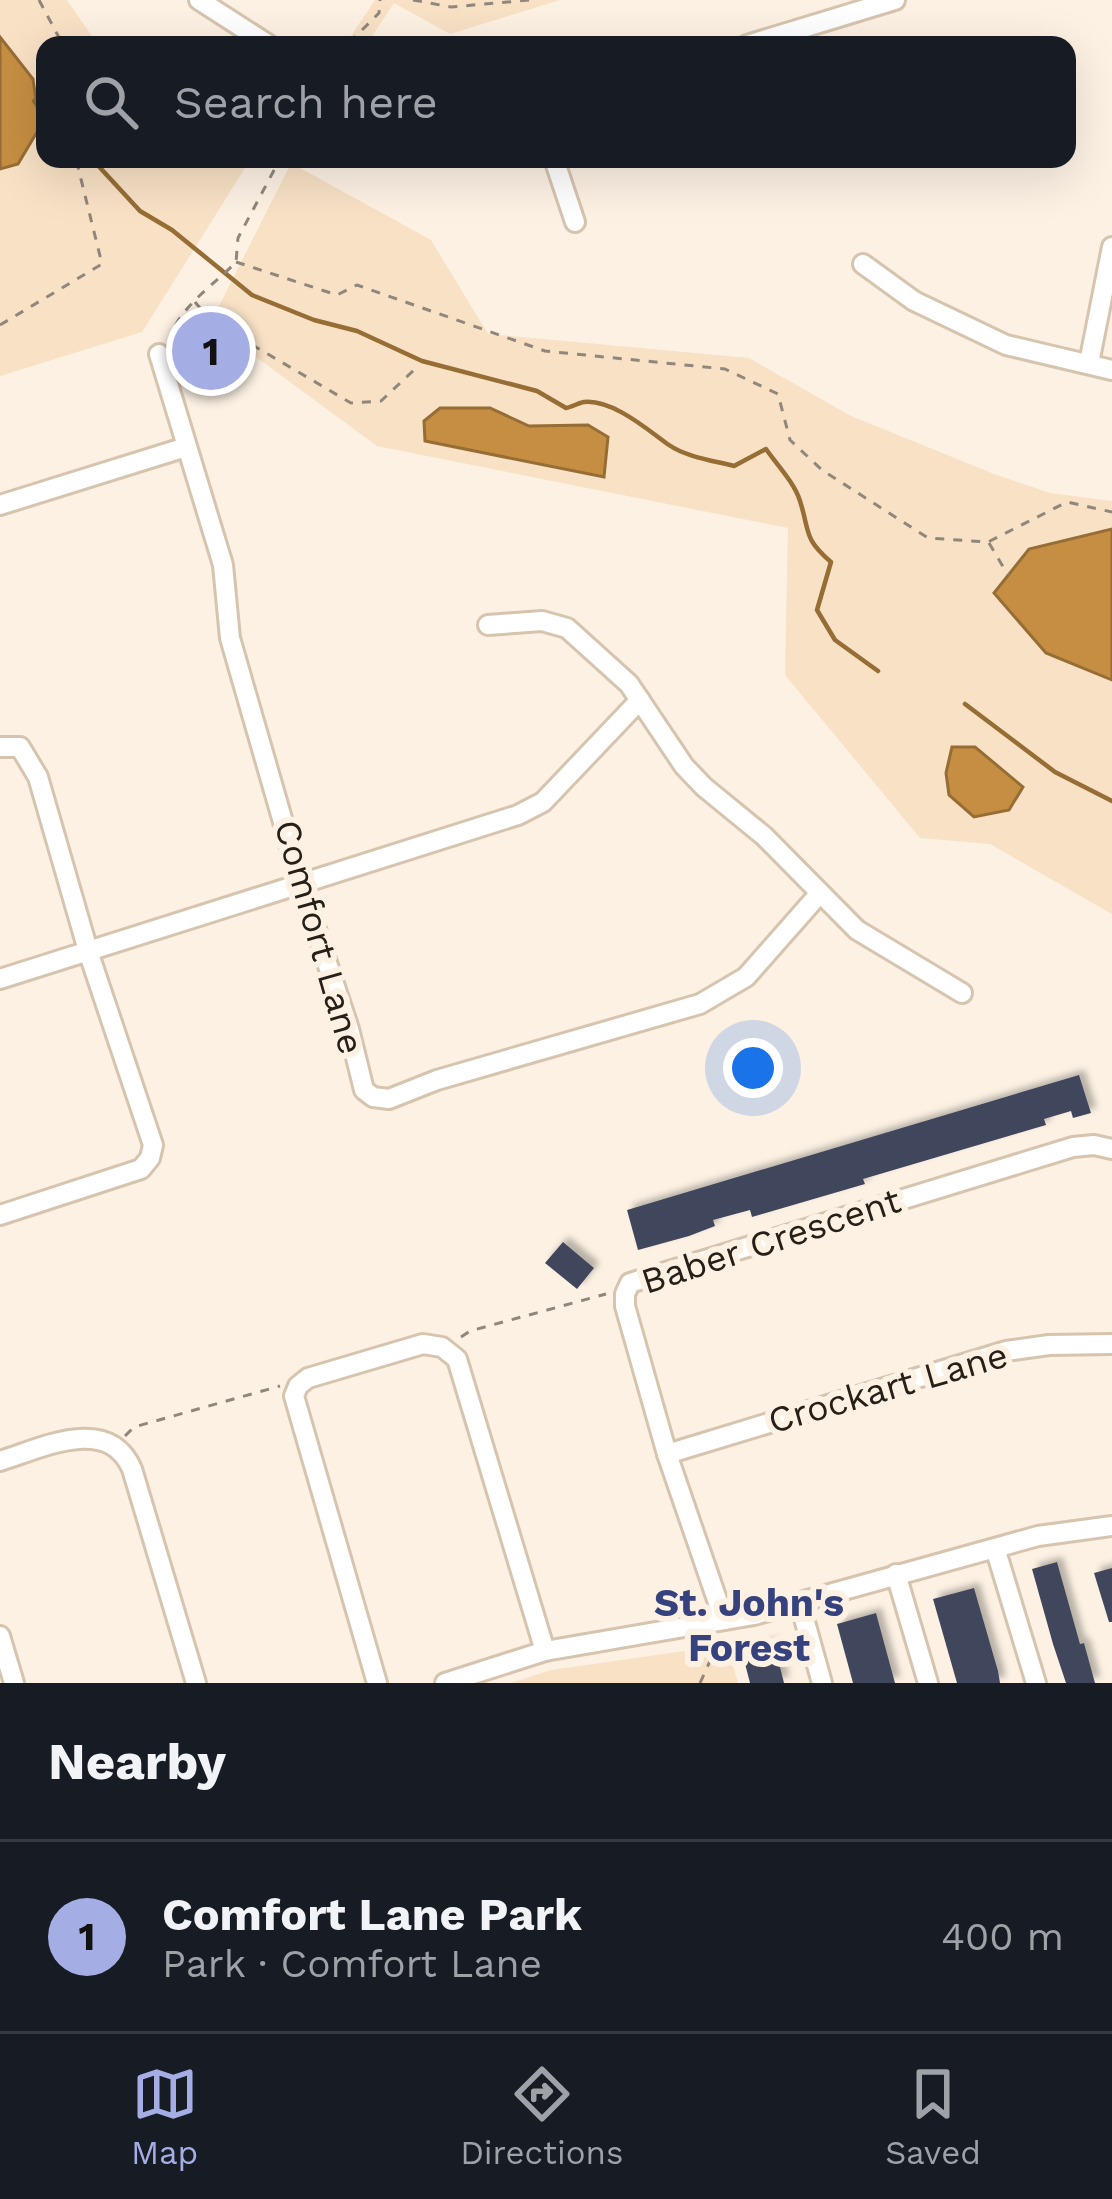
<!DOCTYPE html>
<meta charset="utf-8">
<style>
body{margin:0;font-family:"Work Sans",sans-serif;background:#20242c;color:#f1f3f6}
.you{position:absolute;left:753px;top:1068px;width:42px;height:42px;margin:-30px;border:9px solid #fff;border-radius:50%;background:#1a73e8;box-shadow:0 0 0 18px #1a73e833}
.badge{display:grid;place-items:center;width:78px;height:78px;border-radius:50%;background:#a5aee4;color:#111;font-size:39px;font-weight:700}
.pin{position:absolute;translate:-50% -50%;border:6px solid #fff;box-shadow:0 3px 12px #0006}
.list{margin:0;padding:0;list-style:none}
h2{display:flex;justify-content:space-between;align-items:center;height:156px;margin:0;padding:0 48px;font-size:51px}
h2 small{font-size:39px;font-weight:400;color:#9ea1a6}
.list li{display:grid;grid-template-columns:78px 1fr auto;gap:36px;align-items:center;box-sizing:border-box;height:192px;padding:0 48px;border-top:3px solid #363941}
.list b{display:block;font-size:45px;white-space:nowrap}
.list p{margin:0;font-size:39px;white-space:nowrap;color:#9ea1a6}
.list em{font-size:39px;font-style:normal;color:#9ea1a6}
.icon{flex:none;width:66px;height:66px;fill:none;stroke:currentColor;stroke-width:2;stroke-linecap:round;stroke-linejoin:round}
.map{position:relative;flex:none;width:1112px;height:1683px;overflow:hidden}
.search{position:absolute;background:#171b24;box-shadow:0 12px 48px #0002;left:36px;right:36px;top:36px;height:132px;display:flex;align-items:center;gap:30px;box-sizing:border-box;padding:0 42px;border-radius:24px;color:#9ea1a6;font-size:45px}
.sheet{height:348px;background:#171b24}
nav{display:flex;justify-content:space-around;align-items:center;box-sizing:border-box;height:168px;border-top:3px solid #363941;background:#171b24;font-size:33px;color:#9ea1a6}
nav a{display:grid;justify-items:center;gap:6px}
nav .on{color:#a5aee4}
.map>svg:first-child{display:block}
</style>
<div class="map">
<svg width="1112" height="1683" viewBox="0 0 1112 1683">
<defs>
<filter id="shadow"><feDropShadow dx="5.5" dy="-5.5" stdDeviation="3" flood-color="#0004"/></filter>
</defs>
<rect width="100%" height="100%" fill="#fcf1e3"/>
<!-- green -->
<g fill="#f8e1c5">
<path d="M 0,0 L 67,0 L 98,45 L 45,45 L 45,159 L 250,160 L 142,332 L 0,376 Z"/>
<path d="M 375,0 L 560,0 L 450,34 L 394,3 L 366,45 L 345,45 Z"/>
<path d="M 291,163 L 431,240 L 488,334 L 749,358 L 851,416 L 994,474 L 1050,493 L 1112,501 L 1112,914 L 990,844 L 920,838 L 785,675 L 788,528 L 377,446 L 256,357 L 185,380 L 173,345 L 178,327 L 202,317 L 211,322 Z"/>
<path d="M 727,1645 L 738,1683 L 511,1683 L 551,1670 Z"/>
</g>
<!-- water -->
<g fill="#c68e42" stroke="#966d35" stroke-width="3">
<path d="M 0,37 L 33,79 L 40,127 L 18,164 L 0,169 Z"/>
<path d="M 440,408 L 490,408 L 529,426 L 588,425 L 608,437 L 604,477 L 425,441 L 424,421 Z"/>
<path d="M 1112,529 L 1112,680 L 1046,653 L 994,593 L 1029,549 Z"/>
<path d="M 952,747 L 975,747 L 1023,787 L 1009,810 L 974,817 L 949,795 L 946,773 Z"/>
</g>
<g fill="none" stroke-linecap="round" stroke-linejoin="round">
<!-- stream -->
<g stroke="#966d35" stroke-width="4.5">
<path d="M 34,101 L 45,116"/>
<path d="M 92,159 L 140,211 L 172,230 L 252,295 L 314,320 L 357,331 L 422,361 L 537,391 L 566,408 C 572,407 578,403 584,402 C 613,399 649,431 669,445 C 686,457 715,461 734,466 L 766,449 C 777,465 794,482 800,501 C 810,532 803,538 831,562 L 817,610 L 835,640 L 878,671"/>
<path d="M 965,704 L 1055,772 L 1112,801"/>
</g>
</g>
<!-- building -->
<g fill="#41475c" filter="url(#shadow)">
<path d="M 1079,1075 L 1091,1113 L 1073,1118 L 1071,1111 L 1044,1119 L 1046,1125 L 863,1179 L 865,1184 L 752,1217 L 750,1210 L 713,1220 L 715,1226 L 689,1236 L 638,1250 L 627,1210 Z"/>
<path d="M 563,1242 L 594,1268 L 577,1289 L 545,1263 Z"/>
<path d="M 1057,1562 L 1080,1644 L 1084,1643 L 1095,1683 L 1066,1683 L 1053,1644 L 1032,1569 Z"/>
<path d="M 1112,1568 L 1112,1622 L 1109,1622 L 1094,1573 Z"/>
<path d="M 974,1588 L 998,1671 L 1000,1683 L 957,1683 L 933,1599 Z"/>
<path d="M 876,1613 L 895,1683 L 853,1683 L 837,1624 Z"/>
<path d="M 774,1643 L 784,1683 L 750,1683 L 742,1652 Z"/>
</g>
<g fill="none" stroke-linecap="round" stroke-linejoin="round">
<!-- minor casing -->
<g stroke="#d6c4ae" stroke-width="24">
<g id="minor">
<path d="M 199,0 L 269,45"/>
<path d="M 747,45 L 895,0"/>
<path d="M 554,159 L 575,222"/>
<path d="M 863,264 L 914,301 L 1006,345 L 1112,370"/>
<path d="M 159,354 L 223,565 L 230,638 L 300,881 L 349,1029 L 364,1090 L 373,1097 L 389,1099 L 437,1080 L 700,1004 L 746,977 L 820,893"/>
<path d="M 1089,363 L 1112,247"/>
<path d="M 0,505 L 186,447"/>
<path d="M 488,625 L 542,621 L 567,628 L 629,684 L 684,766 L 704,787 L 764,836 L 857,930 L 962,993"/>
<path d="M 0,747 L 20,747 L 38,777 L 89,954 L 153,1145 L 150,1158 L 141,1169 L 0,1215"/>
<path d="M 0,979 L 518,815 L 543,802 L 640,700"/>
<path d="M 667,1454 L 1006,1351 L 1049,1345 L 1112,1344"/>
<path d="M 0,1461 C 42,1448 108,1414 132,1469 L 196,1683"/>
<path d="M 996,1551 L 1036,1683"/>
<path d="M 896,1574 L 928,1683"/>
<path d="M 800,1604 L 822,1683"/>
<path d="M 724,1620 L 667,1454 L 625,1306 L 625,1294 L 630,1283 L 1073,1147 L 1094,1145 L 1112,1149"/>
<path d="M 0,1636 L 14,1683"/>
<path d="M 377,1683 L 294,1396 L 298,1386 L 308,1378 L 423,1344 L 442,1347 L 457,1359 L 545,1651"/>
<path d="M 445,1683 L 545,1651 L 754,1615 L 1038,1536 L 1112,1526"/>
</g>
</g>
<!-- path -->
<g stroke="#90877c" stroke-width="3" stroke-dasharray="9 9" stroke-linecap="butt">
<path d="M 39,0 L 63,45"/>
<path d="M 413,0 L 451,7 L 530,0"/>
<path d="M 354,45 L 355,37 L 379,13 L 380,0"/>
<path d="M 236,262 L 337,295 L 357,285 L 545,351 L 725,369 L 778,394 L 790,440 L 822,470 L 928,538 L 988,542 L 1067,502 L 1112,512"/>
<path d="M 195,302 L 210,320 L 351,403 L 381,401 L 414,370"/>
<path d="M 0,325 L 102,264 L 76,159"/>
<path d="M 169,342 C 177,308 213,286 236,262 L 238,238 L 280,159"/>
<path d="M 989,543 L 1008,575"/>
<path d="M 461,1337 L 470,1331 L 606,1294"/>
<path d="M 125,1436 L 134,1427 L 280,1386"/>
<path d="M 700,1683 L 710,1661 L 708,1637"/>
</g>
<!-- minor -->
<use href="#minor" stroke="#fff" stroke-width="18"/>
</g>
<g text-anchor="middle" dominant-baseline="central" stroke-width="12" stroke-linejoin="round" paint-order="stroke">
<!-- street labels -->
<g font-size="36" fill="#272018" stroke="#fcf1e3">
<text transform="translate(319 937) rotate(74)">Comfort Lane</text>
<text transform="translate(771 1241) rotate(-18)">Baber Crescent</text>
<text transform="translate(888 1388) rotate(-16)">Crockart Lane</text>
</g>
<!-- neighbourhood labels -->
<g font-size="39" font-weight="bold" fill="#36427d" stroke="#fcf1e3">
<text x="749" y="1602">St. John's<tspan x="749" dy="45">Forest</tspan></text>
</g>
</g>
</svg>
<div class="you"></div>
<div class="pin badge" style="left:211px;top:351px">1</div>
<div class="search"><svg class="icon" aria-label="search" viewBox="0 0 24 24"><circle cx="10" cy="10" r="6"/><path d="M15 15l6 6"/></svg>Search here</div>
</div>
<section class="sheet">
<h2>Nearby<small></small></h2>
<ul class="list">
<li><span class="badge">1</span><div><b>Comfort Lane Park</b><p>Park · Comfort Lane</p></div><em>400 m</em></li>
</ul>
</section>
<nav>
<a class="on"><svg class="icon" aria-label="map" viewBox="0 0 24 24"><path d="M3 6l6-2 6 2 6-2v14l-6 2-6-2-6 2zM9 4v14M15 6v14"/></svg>Map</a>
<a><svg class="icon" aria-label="directions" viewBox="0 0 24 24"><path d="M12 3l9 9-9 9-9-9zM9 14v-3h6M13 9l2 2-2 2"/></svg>Directions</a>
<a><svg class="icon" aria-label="saved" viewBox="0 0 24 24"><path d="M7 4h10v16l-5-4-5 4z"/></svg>Saved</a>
</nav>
